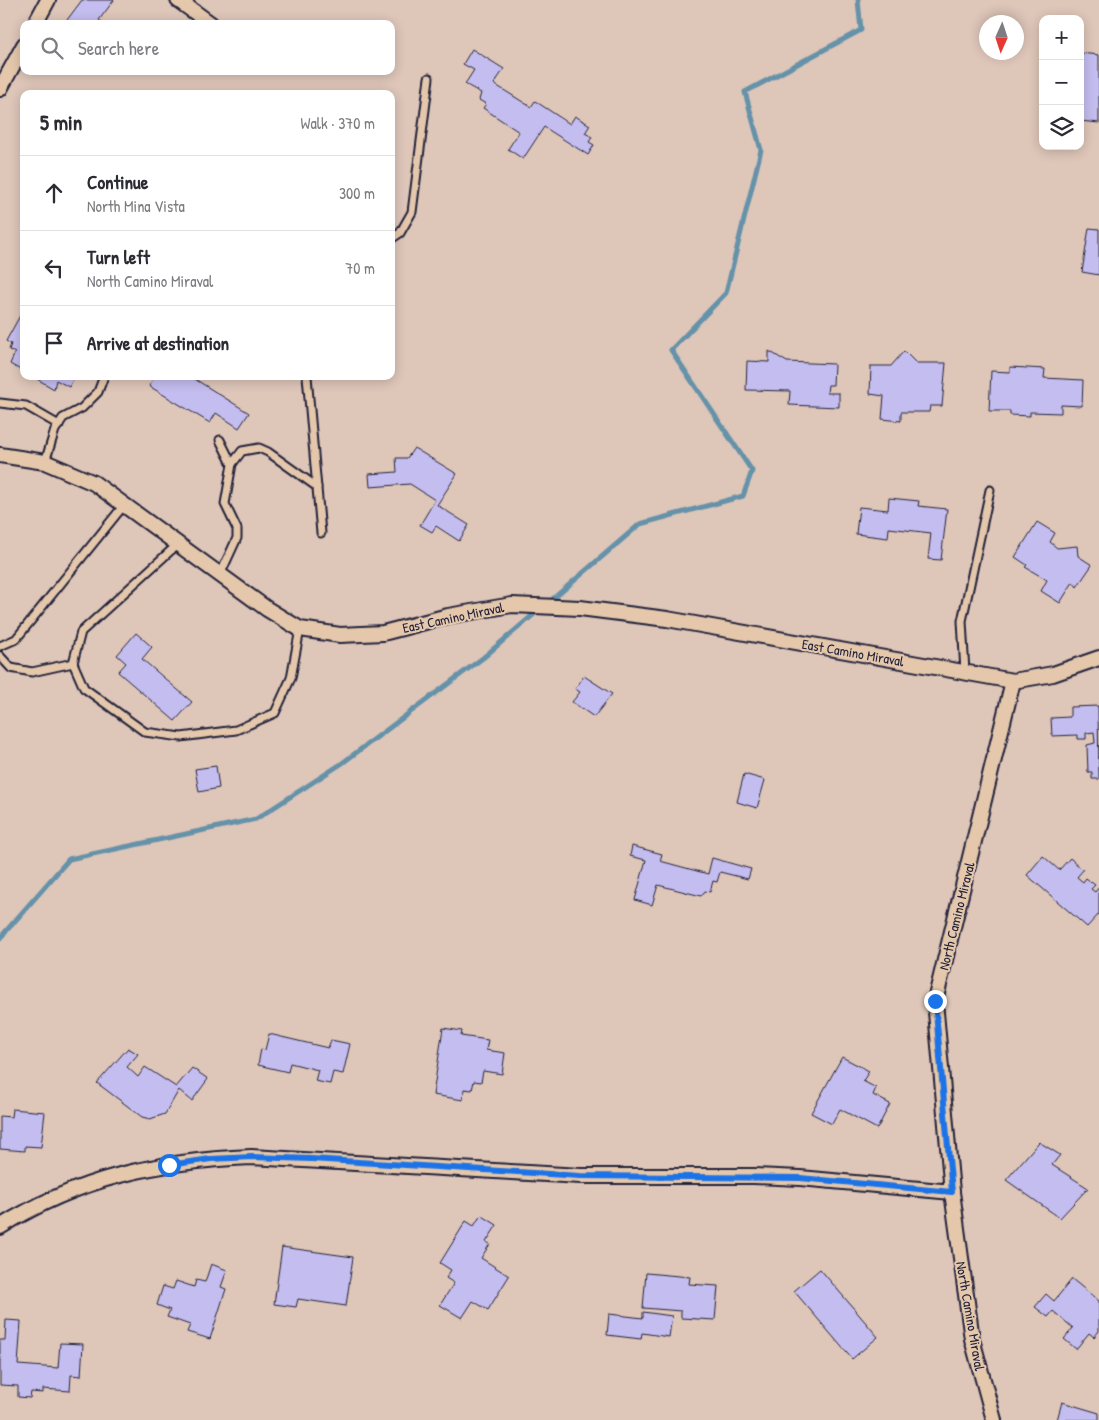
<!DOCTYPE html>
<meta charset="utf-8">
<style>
body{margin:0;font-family:"Patrick Hand",sans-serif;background:#f7f7f7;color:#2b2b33}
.controls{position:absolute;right:15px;top:15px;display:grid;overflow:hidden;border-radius:10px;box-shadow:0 2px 12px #0003}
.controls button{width:45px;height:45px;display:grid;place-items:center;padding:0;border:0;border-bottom:1px solid #e1e1e2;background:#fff;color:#2b2b33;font:25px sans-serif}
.compass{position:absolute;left:979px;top:15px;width:45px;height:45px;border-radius:50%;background:#fff;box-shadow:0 2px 12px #0003;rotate:183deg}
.stop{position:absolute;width:15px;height:15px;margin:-11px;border:4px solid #1a73e8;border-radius:50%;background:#fff}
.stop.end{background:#1a73e8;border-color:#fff;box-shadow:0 1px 5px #0008}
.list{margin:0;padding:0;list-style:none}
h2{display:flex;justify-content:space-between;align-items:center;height:65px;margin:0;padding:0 20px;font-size:21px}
h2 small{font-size:16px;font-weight:400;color:#7c7c81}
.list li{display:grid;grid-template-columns:32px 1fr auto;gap:15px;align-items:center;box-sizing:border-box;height:75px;padding:0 20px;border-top:1px solid #e1e1e2}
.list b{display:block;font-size:19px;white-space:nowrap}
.list p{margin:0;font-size:16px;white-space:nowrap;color:#7c7c81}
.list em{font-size:16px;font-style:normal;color:#7c7c81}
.icon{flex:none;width:28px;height:28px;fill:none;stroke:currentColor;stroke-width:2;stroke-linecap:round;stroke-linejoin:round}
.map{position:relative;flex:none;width:1099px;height:1420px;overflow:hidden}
.search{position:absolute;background:#fff;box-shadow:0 2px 12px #0003;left:20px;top:20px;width:375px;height:55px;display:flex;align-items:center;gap:12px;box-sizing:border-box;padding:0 18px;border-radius:10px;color:#7c7c81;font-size:19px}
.panel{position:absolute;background:#fff;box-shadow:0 2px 12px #0003;left:20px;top:90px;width:375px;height:290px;border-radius:10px}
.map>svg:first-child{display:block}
</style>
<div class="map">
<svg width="1099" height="1420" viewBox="0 0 1099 1420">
<rect width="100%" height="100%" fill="#dec6b9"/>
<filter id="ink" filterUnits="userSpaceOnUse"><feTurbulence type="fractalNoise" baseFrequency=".02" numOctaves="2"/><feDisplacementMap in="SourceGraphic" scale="10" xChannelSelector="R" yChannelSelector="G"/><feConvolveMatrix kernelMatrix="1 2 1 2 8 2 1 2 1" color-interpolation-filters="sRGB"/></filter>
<g filter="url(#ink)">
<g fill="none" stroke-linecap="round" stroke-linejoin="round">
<!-- stream -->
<g stroke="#6592a9" stroke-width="5">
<path d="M 547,604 L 640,524 L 743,496 L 752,471 L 671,350 L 726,293 L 761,150 L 745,92 L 861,30 L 858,0"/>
<path d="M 0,938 L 69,859 L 256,819 L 341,764 L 484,657 L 540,609"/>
</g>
</g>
<!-- building -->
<g fill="#c4bdef" stroke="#22223b">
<path d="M 82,0 L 114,0 L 99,20 L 104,24 L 64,24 Z"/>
<path d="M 472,49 L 504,69 L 494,84 L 531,107 L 535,101 L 570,124 L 575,116 L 590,125 L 585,133 L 592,137 L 589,142 L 594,145 L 588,155 L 544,127 L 523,159 L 508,149 L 519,132 L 483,108 L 486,104 L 479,100 L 481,93 L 465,84 L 474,70 L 463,64 Z"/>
<path d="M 1080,53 L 1099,55 L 1099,123 L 1080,121 Z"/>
<path d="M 1089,228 L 1099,229 L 1099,275 L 1082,272 Z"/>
<path d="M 22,312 L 24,313 L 24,372 L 10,364 L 15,353 L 9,350 L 11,344 L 6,341 Z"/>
<path d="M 769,351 L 787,362 L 834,364 L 833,385 L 828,385 L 827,393 L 839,393 L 839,407 L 789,405 L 790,391 L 746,390 L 747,361 L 769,362 Z"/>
<path d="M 904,351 L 916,363 L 946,363 L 942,406 L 930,406 L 929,412 L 901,412 L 901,421 L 882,419 L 884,396 L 870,394 L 871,366 L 891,366 Z"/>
<path d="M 1010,367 L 1045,369 L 1044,378 L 1083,380 L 1082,406 L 1061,405 L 1061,413 L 1030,412 L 1030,416 L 1010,415 L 1010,411 L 989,411 L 991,371 L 1010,372 Z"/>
<path d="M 32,376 L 75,376 L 69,387 L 56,380 L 54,389 Z"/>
<path d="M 155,376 L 190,376 L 249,413 L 239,428 L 216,413 L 210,423 L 149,386 Z"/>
<path d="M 414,448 L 457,474 L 437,505 L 469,525 L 459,541 L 436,526 L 432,532 L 420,525 L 435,500 L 410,484 L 370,487 L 369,474 L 397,472 L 396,458 L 407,458 Z"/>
<path d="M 889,498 L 919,501 L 918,506 L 947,509 L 941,560 L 928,559 L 931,533 L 889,528 L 888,538 L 856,534 L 859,507 L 888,510 Z"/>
<path d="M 1037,522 L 1055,533 L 1050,542 L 1057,548 L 1077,546 L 1078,556 L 1092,565 L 1077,587 L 1073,582 L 1060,603 L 1041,591 L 1047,580 L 1025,567 L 1027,565 L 1015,557 Z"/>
<path d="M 136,633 L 152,647 L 142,659 L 192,702 L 175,721 L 118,672 L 126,663 L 117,655 Z"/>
<path d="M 584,676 L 612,694 L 594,717 L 572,702 L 580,692 L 575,689 Z"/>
<path d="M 1098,706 L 1099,779 L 1092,779 L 1092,772 L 1088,772 L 1087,745 L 1095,743 L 1094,732 L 1086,733 L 1086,739 L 1078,739 L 1078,735 L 1052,736 L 1051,718 L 1070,717 L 1070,707 Z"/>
<path d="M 216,766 L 219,788 L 199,792 L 195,769 Z"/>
<path d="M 744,774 L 765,780 L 757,808 L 737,802 Z"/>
<path d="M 632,846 L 662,854 L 660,861 L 708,874 L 712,858 L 751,869 L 748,879 L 720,872 L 717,882 L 713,881 L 710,892 L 705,891 L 701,896 L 658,885 L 652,905 L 635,900 L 646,860 L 630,856 Z"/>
<path d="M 1043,856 L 1059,870 L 1070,858 L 1083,870 L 1077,877 L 1083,882 L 1086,878 L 1095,885 L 1091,889 L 1095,892 L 1099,887 L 1099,914 L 1087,927 L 1027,875 Z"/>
<path d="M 443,1028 L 462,1031 L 461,1036 L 488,1040 L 486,1050 L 505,1053 L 502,1074 L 483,1071 L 481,1082 L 474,1081 L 472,1090 L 464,1089 L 463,1100 L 433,1095 Z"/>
<path d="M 269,1034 L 328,1048 L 331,1040 L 350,1044 L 343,1074 L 333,1072 L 330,1084 L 315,1081 L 318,1070 L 290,1063 L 288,1072 L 258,1065 L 261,1049 L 265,1050 Z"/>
<path d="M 128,1048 L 138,1054 L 127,1067 L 138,1077 L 145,1067 L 176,1087 L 192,1068 L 208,1079 L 192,1101 L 179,1090 L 165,1114 L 150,1119 L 142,1117 L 97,1083 Z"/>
<path d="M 842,1057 L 869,1071 L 863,1081 L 876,1088 L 873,1095 L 890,1104 L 877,1129 L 840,1109 L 832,1124 L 811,1113 Z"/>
<path d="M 12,1109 L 45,1112 L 41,1147 L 25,1146 L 25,1151 L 0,1149 L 0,1116 L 11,1117 Z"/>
<path d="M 1039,1142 L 1060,1155 L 1052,1165 L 1088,1188 L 1060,1218 L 1006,1180 Z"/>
<path d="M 481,1215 L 497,1225 L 486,1242 L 490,1244 L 481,1258 L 509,1276 L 488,1310 L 473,1301 L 462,1318 L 440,1305 L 454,1283 L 446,1278 L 451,1270 L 440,1263 L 466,1221 L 474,1226 Z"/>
<path d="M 282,1247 L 353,1257 L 346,1306 L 298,1299 L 296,1307 L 274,1304 Z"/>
<path d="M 211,1264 L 227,1270 L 221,1287 L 226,1289 L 210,1339 L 187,1332 L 190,1325 L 167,1317 L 170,1310 L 157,1305 L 163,1286 L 173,1289 L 176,1281 L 194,1287 L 196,1280 L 205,1282 Z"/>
<path d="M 820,1269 L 878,1337 L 852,1359 L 794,1291 Z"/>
<path d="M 646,1273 L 690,1277 L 689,1284 L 718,1286 L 715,1320 L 681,1318 L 681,1311 L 643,1308 Z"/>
<path d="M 1072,1279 L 1099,1301 L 1099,1331 L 1094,1337 L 1089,1333 L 1076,1349 L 1064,1339 L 1073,1328 L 1053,1311 L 1048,1317 L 1035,1307 L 1046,1294 L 1054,1301 Z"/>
<path d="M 643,1312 L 672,1316 L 669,1337 L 642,1333 L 641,1339 L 607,1335 L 609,1314 L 643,1318 Z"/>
<path d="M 6,1320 L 21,1321 L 18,1365 L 58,1368 L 60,1343 L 83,1344 L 81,1376 L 71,1375 L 70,1391 L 43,1389 L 43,1393 L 31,1392 L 30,1398 L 18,1397 L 18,1386 L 0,1385 L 0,1340 L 5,1340 Z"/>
<path d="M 1062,1402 L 1099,1413 L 1099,1420 L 1057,1420 Z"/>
</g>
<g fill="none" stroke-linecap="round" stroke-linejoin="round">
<!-- lane casing -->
<g stroke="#22223b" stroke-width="11">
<g id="lane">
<path d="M 391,239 L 400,233 L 412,212 L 429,78"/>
<path d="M 307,376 L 321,533"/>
<path d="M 0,403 L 26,406 L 59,425"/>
<path d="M 220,440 L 232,464"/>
<path d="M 45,462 L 55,430 L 63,418 L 82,408 L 98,392 L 104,376"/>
<path d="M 178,544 L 81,632 L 73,663 L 84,688 L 145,732 L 181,737 L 236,730 L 275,713 L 291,678 L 300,629"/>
<path d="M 220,575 L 237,538 L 237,529 L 225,504 L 232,464 L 242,451 L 259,448 L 268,452 L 317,487"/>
<path d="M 0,646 L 16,639 L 124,505"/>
<path d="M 0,656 L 11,668 L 32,672 L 73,663"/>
<path d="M 965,672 L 962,621 L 990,490"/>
</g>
</g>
<!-- street casing -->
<g stroke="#22223b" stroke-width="18">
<g id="street">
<path d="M 178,0 L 211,24"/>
<path d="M 35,24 L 48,0"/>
<path d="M 0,89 L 24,45"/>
<path d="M 0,455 L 45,462 L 94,483 L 267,609 L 300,629 L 340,635 L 383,633 L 448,616 L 512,605 L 580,608 L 667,619 L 1013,681 L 1053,674 L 1099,658"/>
<path d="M 0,1227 C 80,1177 159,1161 251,1157 L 581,1176 L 754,1176 L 800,1178 L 952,1192"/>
<path d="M 994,1420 L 972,1339 L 952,1192 L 935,1001 L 1013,681"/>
</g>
</g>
<!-- lane -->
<use href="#lane" stroke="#e5c8ac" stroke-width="7"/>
<!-- street -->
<use href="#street" stroke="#e5c8ac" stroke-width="14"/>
</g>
</g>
<g fill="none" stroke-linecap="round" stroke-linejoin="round" filter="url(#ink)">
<!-- route -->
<path stroke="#1a73e8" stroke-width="6" d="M 169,1165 L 211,1159 L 252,1157 L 311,1159 L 580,1176 L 800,1178 L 952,1192 L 935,1001"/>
</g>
<g text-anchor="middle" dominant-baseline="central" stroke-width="4" stroke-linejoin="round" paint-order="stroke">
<!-- street labels -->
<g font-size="14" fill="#22223b" stroke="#e5c8ac">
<text transform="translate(453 617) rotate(-12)">East Camino Miraval</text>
<text transform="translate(853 652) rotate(10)">East Camino Miraval</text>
<text transform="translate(956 916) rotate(-76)">North Camino Miraval</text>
<text transform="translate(971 1316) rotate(80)">North Camino Miraval</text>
</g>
</g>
</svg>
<div class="controls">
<button>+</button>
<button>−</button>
<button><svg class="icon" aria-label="layers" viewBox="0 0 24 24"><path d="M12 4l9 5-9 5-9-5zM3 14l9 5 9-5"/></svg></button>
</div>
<svg class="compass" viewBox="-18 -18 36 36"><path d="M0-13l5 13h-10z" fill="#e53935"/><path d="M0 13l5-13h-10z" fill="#7c7c81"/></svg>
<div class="stop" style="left:169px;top:1165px"></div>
<div class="stop end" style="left:935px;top:1001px"></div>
<div class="search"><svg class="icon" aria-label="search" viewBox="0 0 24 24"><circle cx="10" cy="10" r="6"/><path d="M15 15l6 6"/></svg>Search here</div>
<section class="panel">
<h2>5 min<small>Walk · 370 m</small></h2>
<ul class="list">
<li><svg class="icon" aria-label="ahead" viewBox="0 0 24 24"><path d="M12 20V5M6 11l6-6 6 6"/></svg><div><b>Continue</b><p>North Mina Vista</p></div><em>300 m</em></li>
<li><svg class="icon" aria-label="left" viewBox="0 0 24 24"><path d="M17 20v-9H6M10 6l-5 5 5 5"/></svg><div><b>Turn left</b><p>North Camino Miraval</p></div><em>70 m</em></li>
<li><svg class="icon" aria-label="arrive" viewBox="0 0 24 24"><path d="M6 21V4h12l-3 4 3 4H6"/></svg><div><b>Arrive at destination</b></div></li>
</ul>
</section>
</div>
